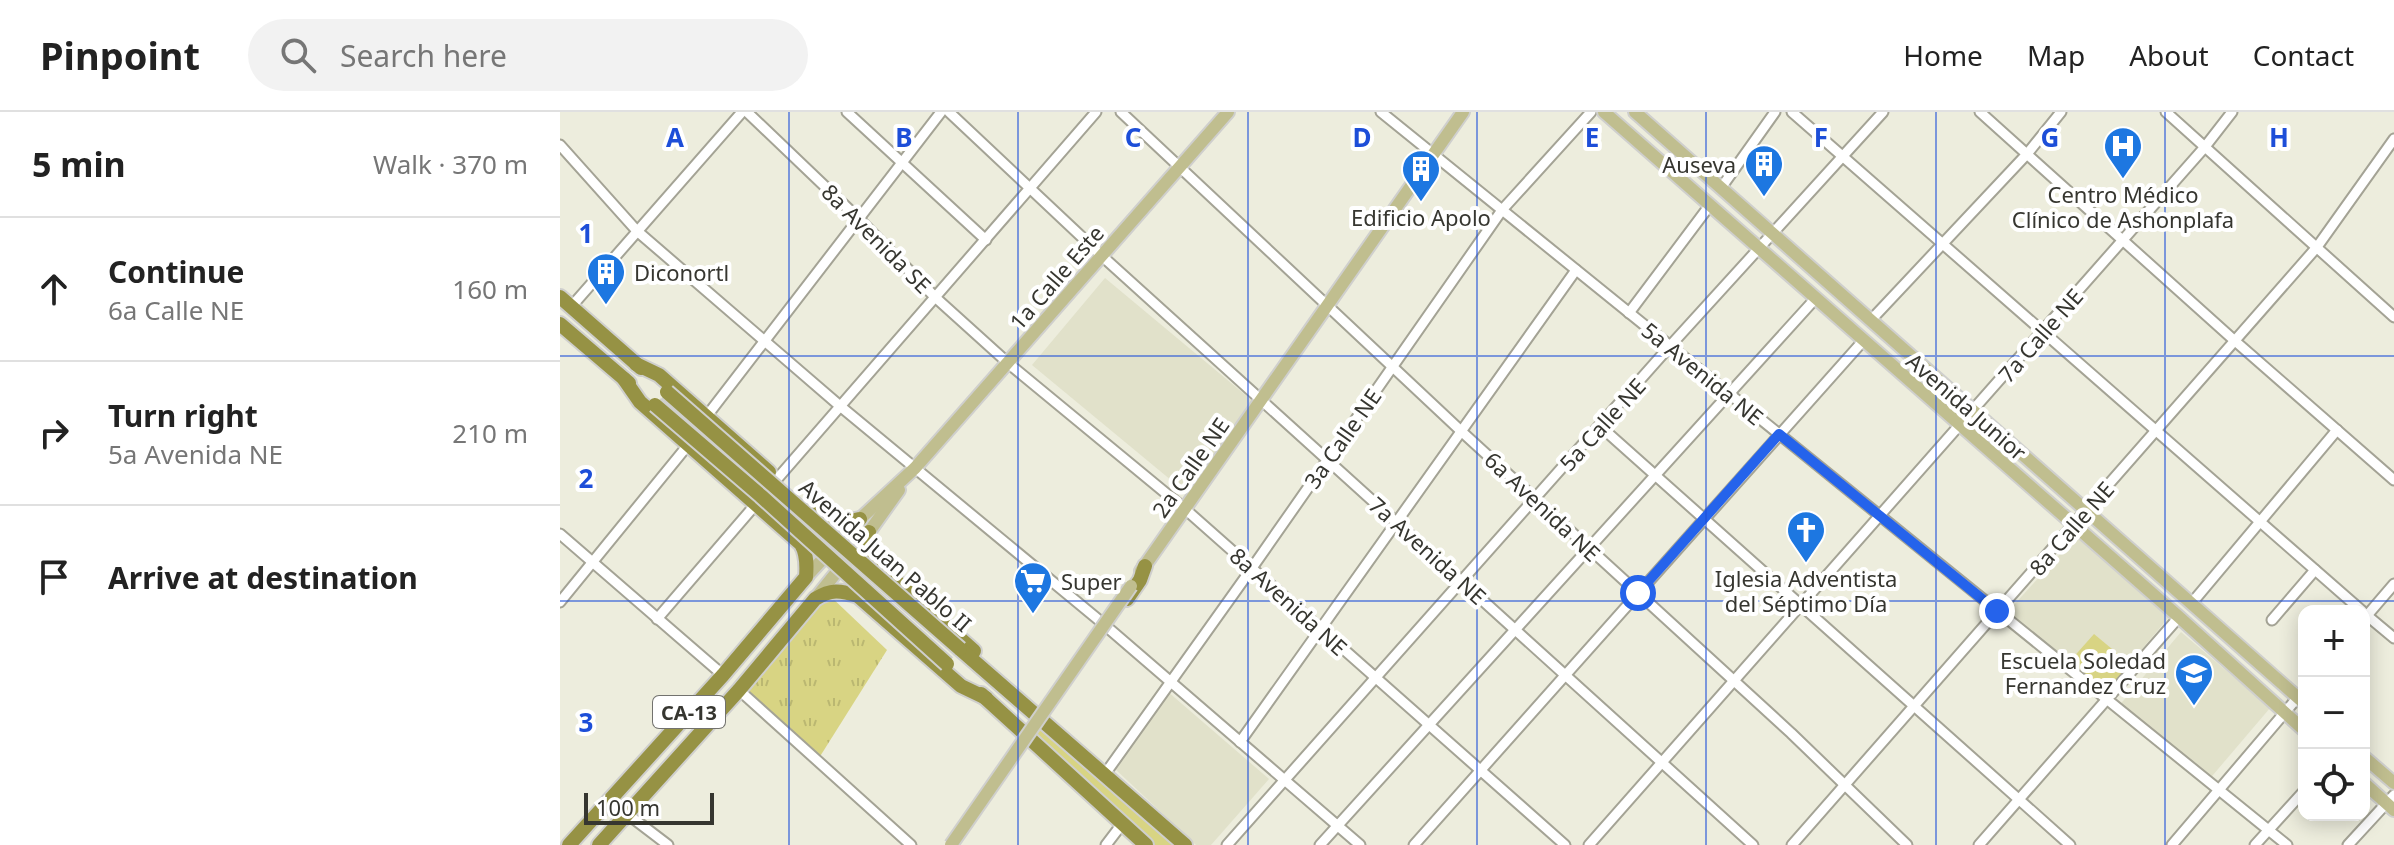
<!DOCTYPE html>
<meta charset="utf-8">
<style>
body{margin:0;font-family:"Noto Sans",sans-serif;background:#f2f2f2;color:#222}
.controls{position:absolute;right:24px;bottom:24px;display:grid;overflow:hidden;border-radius:16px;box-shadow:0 4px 20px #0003}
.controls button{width:72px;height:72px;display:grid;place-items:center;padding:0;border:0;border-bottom:2px solid #e0e0e0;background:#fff;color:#222;font:40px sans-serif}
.scale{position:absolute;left:24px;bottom:20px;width:130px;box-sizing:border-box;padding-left:8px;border:4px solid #363630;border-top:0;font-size:22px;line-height:28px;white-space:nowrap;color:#363630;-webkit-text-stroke:6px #fff;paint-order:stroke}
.stop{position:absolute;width:24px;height:24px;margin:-18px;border:6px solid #2563eb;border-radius:50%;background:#fff}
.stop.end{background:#2563eb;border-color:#fff;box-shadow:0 2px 8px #0008}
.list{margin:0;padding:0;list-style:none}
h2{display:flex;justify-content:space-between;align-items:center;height:104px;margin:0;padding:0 32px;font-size:34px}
h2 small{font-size:26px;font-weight:400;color:#767676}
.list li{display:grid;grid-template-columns:52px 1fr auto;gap:24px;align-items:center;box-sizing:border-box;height:144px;padding:0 32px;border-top:2px solid #e0e0e0}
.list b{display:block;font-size:30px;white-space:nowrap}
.list p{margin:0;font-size:26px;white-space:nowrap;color:#767676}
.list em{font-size:26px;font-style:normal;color:#767676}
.icon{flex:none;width:44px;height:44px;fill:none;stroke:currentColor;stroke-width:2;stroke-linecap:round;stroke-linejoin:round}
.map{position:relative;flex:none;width:1834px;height:733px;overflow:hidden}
header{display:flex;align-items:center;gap:48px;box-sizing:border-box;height:112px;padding:0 40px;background:#fff;border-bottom:2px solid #e0e0e0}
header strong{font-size:38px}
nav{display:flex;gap:44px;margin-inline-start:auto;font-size:28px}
.search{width:560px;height:72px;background:#f2f2f2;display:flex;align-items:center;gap:20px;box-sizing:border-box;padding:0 28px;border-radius:44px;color:#767676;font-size:30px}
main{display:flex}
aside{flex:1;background:#fff}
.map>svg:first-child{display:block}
</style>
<header>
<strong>Pinpoint</strong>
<div class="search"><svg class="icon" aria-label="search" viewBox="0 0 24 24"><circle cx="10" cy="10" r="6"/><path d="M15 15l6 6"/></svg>Search here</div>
<nav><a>Home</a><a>Map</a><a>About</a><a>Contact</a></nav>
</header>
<main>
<aside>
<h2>5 min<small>Walk · 370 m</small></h2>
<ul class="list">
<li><svg class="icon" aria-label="ahead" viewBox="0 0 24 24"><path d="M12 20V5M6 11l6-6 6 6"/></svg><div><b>Continue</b><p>6a Calle NE</p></div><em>160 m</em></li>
<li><svg class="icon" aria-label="right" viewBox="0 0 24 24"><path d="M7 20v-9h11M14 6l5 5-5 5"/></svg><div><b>Turn right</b><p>5a Avenida NE</p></div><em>210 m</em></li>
<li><svg class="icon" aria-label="arrive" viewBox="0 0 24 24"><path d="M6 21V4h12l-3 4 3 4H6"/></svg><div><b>Arrive at destination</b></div></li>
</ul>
</aside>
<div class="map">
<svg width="1834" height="733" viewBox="0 0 1834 733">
<defs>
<pattern id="grass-tufts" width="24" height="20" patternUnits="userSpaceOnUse" patternTransform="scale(2)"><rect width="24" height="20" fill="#d8d483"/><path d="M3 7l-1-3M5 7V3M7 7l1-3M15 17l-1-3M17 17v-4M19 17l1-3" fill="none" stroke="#bab771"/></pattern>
</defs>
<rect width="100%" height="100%" fill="#ededdd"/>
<!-- built -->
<g fill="#e1e1ca">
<path d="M 545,166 L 695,291 L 623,378 L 472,253 Z"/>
<path d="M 1518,422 L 1609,505 L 1540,587 L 1444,504 Z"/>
<path d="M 1621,520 L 1710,596 L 1647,670 L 1558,595 Z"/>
<path d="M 607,579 L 709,667 L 651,733 L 636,733 L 553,655 Z"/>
</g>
<!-- grass -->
<g fill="url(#grass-tufts)">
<path d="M 268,482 L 327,538 L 259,646 L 185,579 L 223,531 Z"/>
<path d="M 483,609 L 623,733 L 587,733 L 470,626 Z"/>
</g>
<!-- pitch -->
<path fill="#d8d483" d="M 1534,522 L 1570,552 L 1546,580 L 1510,549 Z"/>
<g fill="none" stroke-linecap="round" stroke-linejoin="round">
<!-- minor casing -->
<g stroke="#a4a395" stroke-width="13">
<g id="minor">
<path d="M 187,0 L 299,107 L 376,186 L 448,251 L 625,397 L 1005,733"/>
<path d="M 287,0 L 426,128"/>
<path d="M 389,0 L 542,144 L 1193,733"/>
<path d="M 561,0 L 901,319 L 1231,621 L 1347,733"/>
<path d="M 821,0 L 1727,733"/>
<path d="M 1232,0 L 1802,499"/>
<path d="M 1420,0 L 1675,229 L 1834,368"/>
<path d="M 1606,0 L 1834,205"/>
<path d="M 0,33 L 77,119 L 280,294 L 540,509"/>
<path d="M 1161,76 L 1215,0"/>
<path d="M 11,195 L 182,0"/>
<path d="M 1069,201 L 1150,93"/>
<path d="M 1311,208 L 1467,42 L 1501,0"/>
<path d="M 146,305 L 381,0"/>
<path d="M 1040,314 L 1510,733"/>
<path d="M 217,367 L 536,0"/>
<path d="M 0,422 L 163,563"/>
<path d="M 0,490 L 128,333"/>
<path d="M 1631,492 L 1777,318"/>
<path d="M 1804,501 L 1834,526"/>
<path d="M 97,507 L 196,392"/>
<path d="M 1804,507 L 1834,472"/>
<path d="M 1712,508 L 1755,458"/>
<path d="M 547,515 L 800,733"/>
<path d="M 179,578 L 351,733"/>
<path d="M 680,630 L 1016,158"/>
<path d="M 545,662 L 692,456 L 942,98 L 1031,0"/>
<path d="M 49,688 L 108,733"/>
<path d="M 546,733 L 562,712"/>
<path d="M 667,733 L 1110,234 L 1323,0"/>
<path d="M 760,733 L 1255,187"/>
<path d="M 854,733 L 1303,229"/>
<path d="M 1029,733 L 1644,36 L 1672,0"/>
<path d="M 1232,733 L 1757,135 L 1834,27"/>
<path d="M 1419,733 L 1619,505"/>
<path d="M 1612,733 L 1744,578"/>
<path d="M 1695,733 L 1744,679"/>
<path d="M 1788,733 L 1834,683"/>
</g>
</g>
<!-- major casing -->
<g stroke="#cfcfcd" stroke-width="16">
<g id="major">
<path d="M 1044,0 L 1619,505 L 1744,618"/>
<path d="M 1075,0 L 1744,591"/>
<path d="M 581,459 L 903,0"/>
<path d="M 246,465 L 300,407 L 355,356 L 668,0"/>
<path d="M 255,487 L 309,420 L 339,378"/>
<path d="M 1804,645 L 1834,671"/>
<path d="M 1804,671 L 1834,698"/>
</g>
</g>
<!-- highway casing -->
<g stroke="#cfcfcd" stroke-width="18">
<g id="highway">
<path d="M 0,185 L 81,256"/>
<path d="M 0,212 L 69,271"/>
<path d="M 76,252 L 99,263 L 209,360"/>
<path d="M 251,398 C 269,414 277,412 300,407"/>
<path d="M 309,420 L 306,435 L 309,445 L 414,539"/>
<path d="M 567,487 L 580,468 L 585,454"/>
<path d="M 400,537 L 625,733"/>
<path d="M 421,582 L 586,733"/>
<path d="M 9,733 L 163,563 L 246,465 C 247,453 247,442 241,432 L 80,290 L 64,267"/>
<path d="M 39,733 L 179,578 L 255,487 C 271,477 280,478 298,484 L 401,574 L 426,586"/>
</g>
</g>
<!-- minor -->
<use href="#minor" stroke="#fff" stroke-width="9"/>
<!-- major -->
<use href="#major" stroke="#c0be8f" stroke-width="12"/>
<!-- highway -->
<use href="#highway" stroke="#969244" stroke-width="14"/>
<!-- major-bridge casing -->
<g stroke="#cfcfcd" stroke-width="16" stroke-linecap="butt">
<path id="major-bridge" d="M 391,733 L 571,474"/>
</g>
<!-- highway-bridge casing -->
<g stroke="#cfcfcd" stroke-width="18" stroke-linecap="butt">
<g id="highway-bridge">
<path d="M 107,280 L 400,537"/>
<path d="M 95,293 L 201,384 L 387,552"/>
</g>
</g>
<!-- major-bridge -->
<use href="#major-bridge" stroke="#c0be8f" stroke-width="12"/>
<!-- highway-bridge -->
<use href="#highway-bridge" stroke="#969244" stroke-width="14"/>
</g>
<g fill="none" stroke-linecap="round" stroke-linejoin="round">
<!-- route -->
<path stroke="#2563eb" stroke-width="10" d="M 1078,481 L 1219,322 L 1437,499"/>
</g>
<!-- grid -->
<path fill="none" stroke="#1d4ed8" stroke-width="2" stroke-opacity="0.55" d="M 229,0 L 229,733M 458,0 L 458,733M 688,0 L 688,733M 917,0 L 917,733M 1146,0 L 1146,733M 1376,0 L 1376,733M 1605,0 L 1605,733M 0,244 L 1834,244M 0,489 L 1834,489"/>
<!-- icons -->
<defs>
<g id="hospital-pin" transform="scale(2)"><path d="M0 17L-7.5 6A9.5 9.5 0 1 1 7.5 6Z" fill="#1d77e1" stroke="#fff"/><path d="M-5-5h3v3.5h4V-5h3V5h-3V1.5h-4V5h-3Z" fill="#fff"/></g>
<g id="building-pin" transform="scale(2)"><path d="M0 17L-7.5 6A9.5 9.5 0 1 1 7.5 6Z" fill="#1d77e1" stroke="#fff"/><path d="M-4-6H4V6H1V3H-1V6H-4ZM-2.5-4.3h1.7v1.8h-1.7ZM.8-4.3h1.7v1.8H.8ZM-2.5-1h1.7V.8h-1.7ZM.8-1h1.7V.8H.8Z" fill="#fff"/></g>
<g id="church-pin" transform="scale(2)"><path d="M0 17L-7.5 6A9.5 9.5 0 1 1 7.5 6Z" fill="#1d77e1" stroke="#fff"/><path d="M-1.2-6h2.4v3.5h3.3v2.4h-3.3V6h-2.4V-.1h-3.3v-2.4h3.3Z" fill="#fff"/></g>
<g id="supermarket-pin" transform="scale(2)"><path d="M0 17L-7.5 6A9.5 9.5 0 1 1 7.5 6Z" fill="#1d77e1" stroke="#fff"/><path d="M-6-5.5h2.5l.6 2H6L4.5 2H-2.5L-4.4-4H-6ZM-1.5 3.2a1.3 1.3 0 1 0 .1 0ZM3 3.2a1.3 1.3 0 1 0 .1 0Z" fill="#fff"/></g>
<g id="school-pin" transform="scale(2)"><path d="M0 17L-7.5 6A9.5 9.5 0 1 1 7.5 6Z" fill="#1d77e1" stroke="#fff"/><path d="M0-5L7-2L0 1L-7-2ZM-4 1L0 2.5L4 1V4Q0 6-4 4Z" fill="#fff"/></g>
</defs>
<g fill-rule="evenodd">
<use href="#hospital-pin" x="1563" y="34"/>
<use href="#building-pin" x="1204" y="52"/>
<use href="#building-pin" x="861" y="57"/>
<use href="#building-pin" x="46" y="160"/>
<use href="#church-pin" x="1246" y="418"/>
<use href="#supermarket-pin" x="473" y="469"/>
<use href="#school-pin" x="1634" y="561"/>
</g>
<g text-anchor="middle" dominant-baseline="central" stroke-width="8" stroke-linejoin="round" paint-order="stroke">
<!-- shield labels -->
<rect fill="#fff" stroke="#72726e" stroke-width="2" x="93" y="584" width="72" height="32" rx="6"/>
<g font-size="20" font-weight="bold" fill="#363630">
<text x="129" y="600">CA-13</text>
</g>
<!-- poi labels -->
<g font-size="22" fill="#363630" stroke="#fff">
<text x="1176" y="52" text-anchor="end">Auseva</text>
<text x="1563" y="82">Centro Médico<tspan x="1563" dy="25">Clínico de Ashonplafa</tspan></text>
<text x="861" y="105">Edificio Apolo</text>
<text x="74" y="160" text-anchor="start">Diconortl</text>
<text x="1246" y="466">Iglesia Adventista<tspan x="1246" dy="25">del Séptimo Día</tspan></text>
<text x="501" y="469" text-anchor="start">Super</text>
<text x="1606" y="548" text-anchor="end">Escuela Soledad<tspan x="1606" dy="25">Fernandez Cruz</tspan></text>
</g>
<!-- street labels -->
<g font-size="22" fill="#363630" stroke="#fff">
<text transform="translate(317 126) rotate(45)">8a Avenida SE</text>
<text transform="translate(496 165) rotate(-49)">1a Calle Este</text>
<text transform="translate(1480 223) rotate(-49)">7a Calle NE</text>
<text transform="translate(1143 261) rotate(39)">5a Avenida NE</text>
<text transform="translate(1407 294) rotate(41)">Avenida Junior</text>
<text transform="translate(1042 312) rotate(-48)">5a Calle NE</text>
<text transform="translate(782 326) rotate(-55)">3a Calle NE</text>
<text transform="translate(630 355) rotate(-55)">2a Calle NE</text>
<text transform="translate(983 394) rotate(43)">6a Avenida NE</text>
<text transform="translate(1511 416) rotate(-49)">8a Calle NE</text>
<text transform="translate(868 438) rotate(42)">7a Avenida NE</text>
<text transform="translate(326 443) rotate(41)">Avenida Juan Pablo II</text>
<text transform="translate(729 489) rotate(42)">8a Avenida NE</text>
</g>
</g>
<g font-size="26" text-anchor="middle" font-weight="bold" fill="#1d4ed8" stroke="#fff" stroke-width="8" stroke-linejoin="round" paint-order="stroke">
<text x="115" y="35">A</text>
<text x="344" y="35">B</text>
<text x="573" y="35">C</text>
<text x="802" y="35">D</text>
<text x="1032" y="35">E</text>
<text x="1261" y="35">F</text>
<text x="1490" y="35">G</text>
<text x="1719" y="35">H</text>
<text x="26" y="131">1</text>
<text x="26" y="376">2</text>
<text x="26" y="620">3</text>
</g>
</svg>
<div class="controls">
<button>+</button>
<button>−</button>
<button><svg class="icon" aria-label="locate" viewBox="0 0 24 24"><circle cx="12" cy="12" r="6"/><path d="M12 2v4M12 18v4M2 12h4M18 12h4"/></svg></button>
</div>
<div class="scale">100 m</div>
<div class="stop" style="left:1078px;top:481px"></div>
<div class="stop end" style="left:1437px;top:499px"></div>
</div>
</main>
